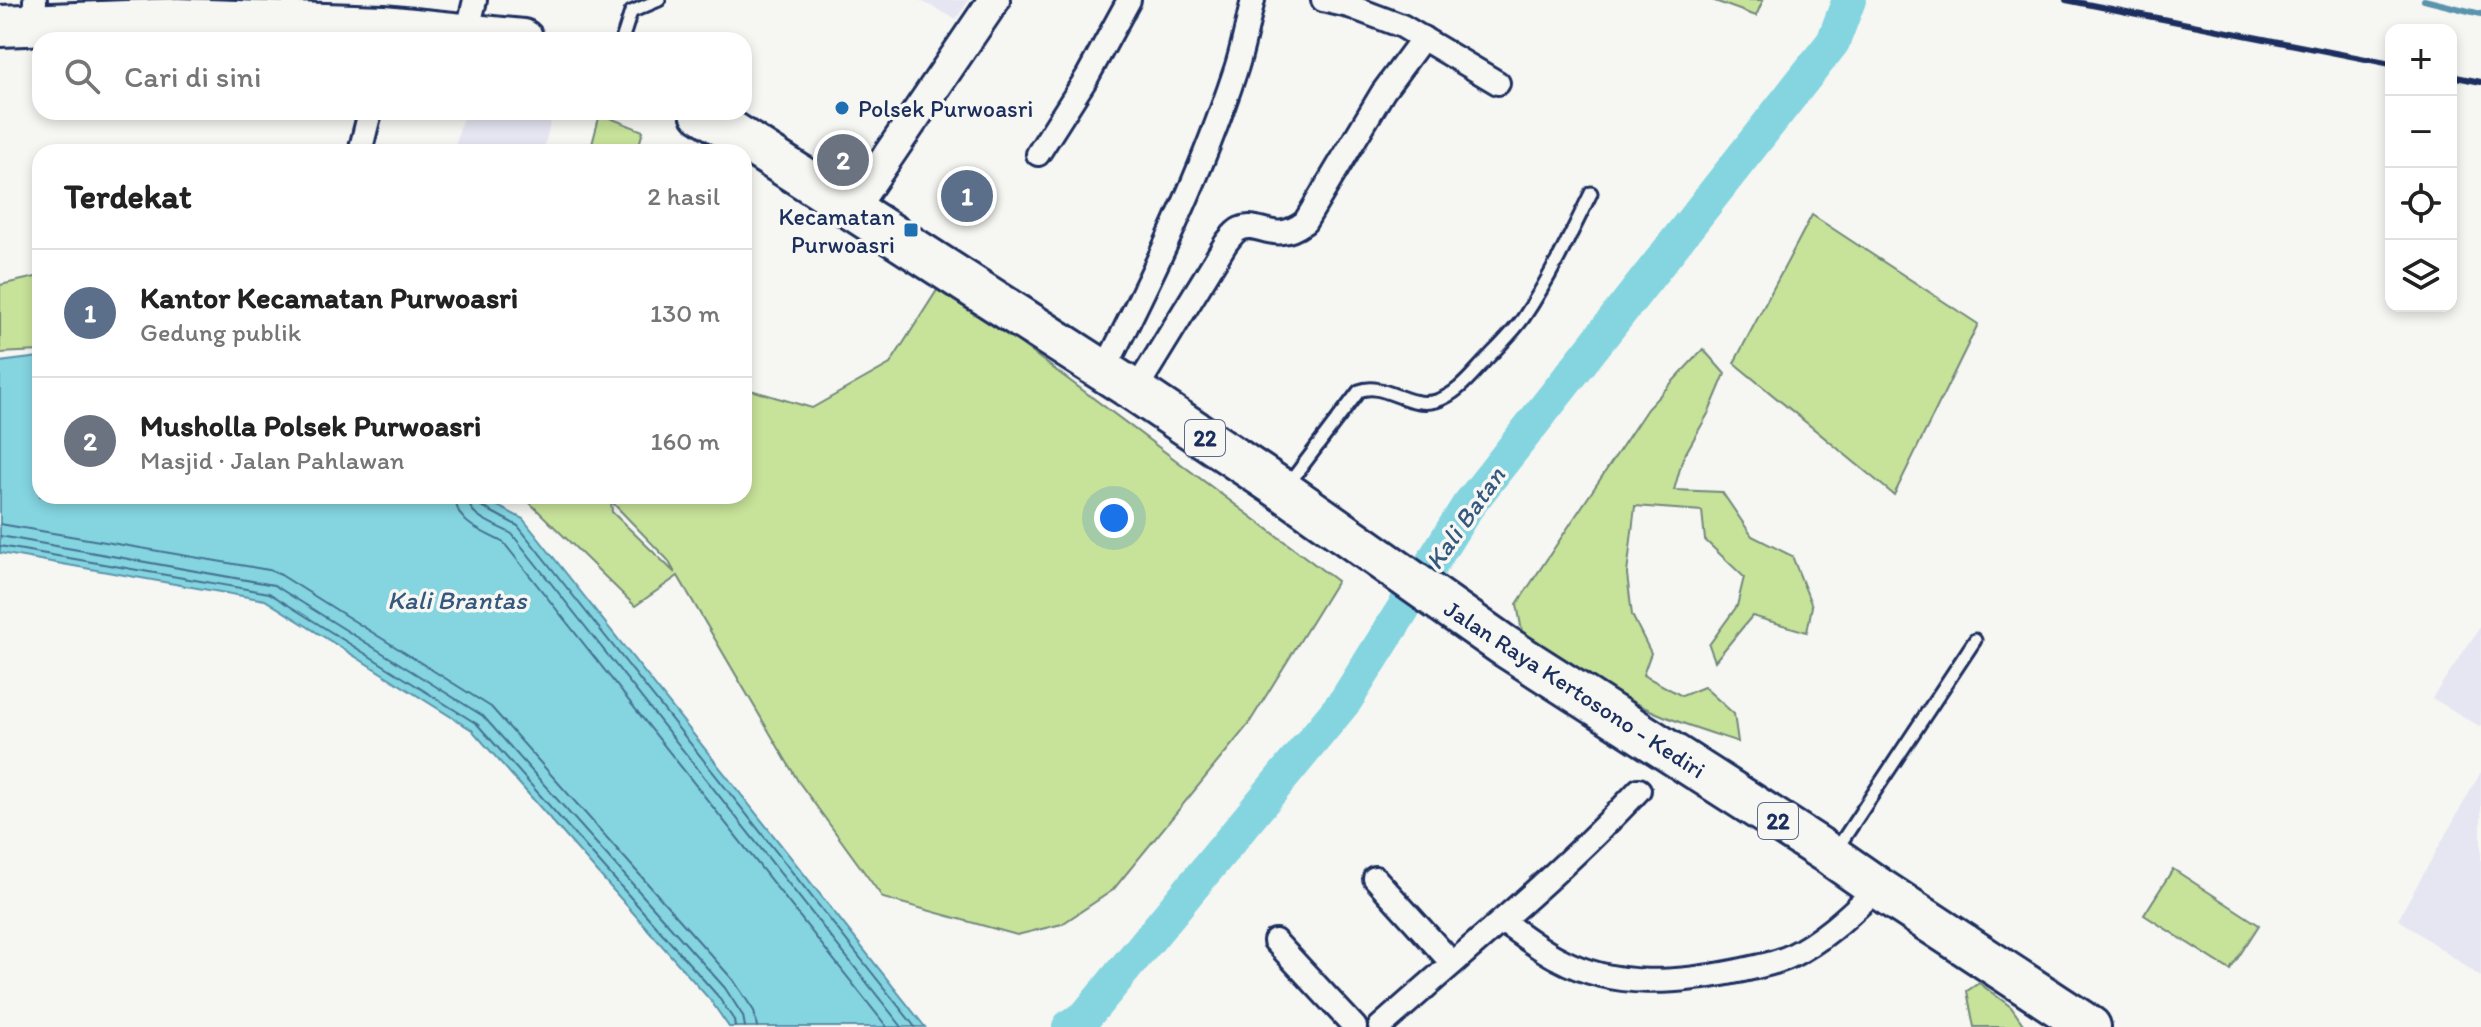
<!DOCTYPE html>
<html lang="id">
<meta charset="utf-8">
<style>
body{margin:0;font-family:Itim,sans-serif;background:#f2f2f2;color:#222}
.controls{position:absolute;right:24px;top:24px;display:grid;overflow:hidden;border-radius:16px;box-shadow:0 4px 12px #0003}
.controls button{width:72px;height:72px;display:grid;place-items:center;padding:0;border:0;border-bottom:2px solid #e0e0e0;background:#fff;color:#222;font:40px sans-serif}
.you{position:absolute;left:1114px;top:518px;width:28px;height:28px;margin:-20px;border:6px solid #fff;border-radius:50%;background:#1a73e8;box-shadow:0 0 0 12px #1a73e833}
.badge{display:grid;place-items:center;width:52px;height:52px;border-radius:50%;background:#d93025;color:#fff;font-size:26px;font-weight:700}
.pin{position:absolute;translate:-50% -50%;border:4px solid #fff;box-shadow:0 2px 8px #0006}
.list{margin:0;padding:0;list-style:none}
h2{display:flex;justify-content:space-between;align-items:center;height:104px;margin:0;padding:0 32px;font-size:34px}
h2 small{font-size:26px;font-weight:400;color:#767676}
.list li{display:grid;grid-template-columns:52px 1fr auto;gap:24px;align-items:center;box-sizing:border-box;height:128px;padding:0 32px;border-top:2px solid #e0e0e0}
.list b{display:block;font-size:30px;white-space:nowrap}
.list p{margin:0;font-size:26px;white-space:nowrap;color:#767676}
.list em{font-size:26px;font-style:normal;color:#767676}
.icon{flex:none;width:44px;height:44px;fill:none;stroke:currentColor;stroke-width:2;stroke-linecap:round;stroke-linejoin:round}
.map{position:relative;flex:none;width:2481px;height:1027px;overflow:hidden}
.search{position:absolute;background:#fff;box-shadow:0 4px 12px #0003;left:32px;top:32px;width:720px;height:88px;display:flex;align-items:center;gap:20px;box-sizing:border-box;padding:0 28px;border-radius:24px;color:#767676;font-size:30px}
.panel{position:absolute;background:#fff;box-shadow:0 4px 12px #0003;left:32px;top:144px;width:720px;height:360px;border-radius:24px}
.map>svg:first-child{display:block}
</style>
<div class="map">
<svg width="2481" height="1027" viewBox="0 0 2481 1027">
<rect width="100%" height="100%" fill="#f6f6f2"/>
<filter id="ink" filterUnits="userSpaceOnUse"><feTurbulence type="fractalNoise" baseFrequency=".0125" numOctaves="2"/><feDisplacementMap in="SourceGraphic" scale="16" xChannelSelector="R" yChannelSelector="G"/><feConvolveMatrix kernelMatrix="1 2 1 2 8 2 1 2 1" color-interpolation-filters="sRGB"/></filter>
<g filter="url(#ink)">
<!-- built -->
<g fill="#e5e6f2">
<path d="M 919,0 L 969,0 L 956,19 Z"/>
<path d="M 464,112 L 553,112 L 543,152 L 454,152 Z"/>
<path d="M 2481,626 L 2481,727 L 2432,698 Z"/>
<path d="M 2481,772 L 2481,977 L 2398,919 Z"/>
</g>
<!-- green -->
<g fill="#c7e299" stroke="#71887c" stroke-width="2" fill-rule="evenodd">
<path d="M 1712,0 L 1763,0 L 1756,16 Z"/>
<path d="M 600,114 L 643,131 L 637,152 L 590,152 Z"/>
<path d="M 1812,215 L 1978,324 L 1894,495 L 1734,363 Z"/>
<path d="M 40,276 L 40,351 L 0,353 L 0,285 Z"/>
<path d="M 941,284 L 1337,581 L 1248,725 L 1113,890 L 1062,924 L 1017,935 L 883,898 L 798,781 L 678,576 L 635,606 L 529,502 L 515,496 L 744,496 L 744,388 L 812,408 L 890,364 ZM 611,501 L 668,560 L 675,573 L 612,512 Z"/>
<path d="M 1703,349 L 1725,374 L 1709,412 L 1683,458 L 1674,490 L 1722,492 L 1752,536 L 1792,556 L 1812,606 L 1807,632 L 1752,616 L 1715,661 L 1709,645 L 1737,606 L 1744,577 L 1705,540 L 1702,511 L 1635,506 L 1627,574 L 1632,615 L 1651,653 L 1643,675 L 1682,696 L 1704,687 L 1734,714 L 1738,742 C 1703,730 1666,719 1633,702 C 1594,683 1558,657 1522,632 L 1517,604 L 1647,409 Z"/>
<path d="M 2173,869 L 2259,925 L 2230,970 L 2144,915 Z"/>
<path d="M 1979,983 L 2011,1007 L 2025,1027 L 1974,1027 L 1967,991 Z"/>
</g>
<!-- water -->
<path fill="#84d5e0" stroke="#5a93ac" stroke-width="2" d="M 40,357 L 40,496 L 478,496 L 523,519 L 925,1027 L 729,1027 L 711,1001 L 472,730 L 265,600 L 0,553 L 0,362 Z"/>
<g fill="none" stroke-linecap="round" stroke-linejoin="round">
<!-- shore -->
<g stroke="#457192" stroke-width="2">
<path d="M 455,496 C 456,525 483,531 504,543 L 887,1027"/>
<path d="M 467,496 C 468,518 495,524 512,534 L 902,1027"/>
<path d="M 477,496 L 481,506 L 518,526 L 915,1027"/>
<path d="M 0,524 L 269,570 L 281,575 L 491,707 L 734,981 L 754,1011 L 757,1027"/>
<path d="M 0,536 L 274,585 L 483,716 L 725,988 L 743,1016 L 745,1027"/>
<path d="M 0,546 L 269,593 L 477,724 L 717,995 L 734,1020 L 735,1027"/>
</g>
<!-- stream -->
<path stroke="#5a93ac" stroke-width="6" d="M 2424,0 L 2481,14"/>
<!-- river -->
<path stroke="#84d5e0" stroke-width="34" d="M 1069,1027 L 1085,1017 L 1346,700 L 1467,507 L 1833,42 L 1849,0"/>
<!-- lane casing -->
<g stroke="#1b2f5e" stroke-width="17">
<g id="lane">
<path d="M 622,40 L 631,12 L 659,0"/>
<path d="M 1287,486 L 1359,391 C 1384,381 1407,409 1436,401 C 1456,395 1470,377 1483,363 C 1497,348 1513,333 1524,317 C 1550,278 1571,234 1591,193"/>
<path d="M 1836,850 L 1975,640"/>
</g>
</g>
<!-- street casing -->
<g stroke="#1b2f5e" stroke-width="28">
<g id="street">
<path d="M 1323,0 L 1349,6 L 1402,26 L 1498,83"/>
<path d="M 34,25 L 35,0"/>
<path d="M 467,34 L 475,0"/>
<path d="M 360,152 L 370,112"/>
<path d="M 1038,154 L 1087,77 L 1129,0"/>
<path d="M 1104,371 C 1153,274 1201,175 1235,72 C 1243,49 1247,24 1253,0"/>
<path d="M 1135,391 L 1226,243 C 1230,238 1235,231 1240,229 C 1260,220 1273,246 1305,222 L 1383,92 L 1423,38"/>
<path d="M 1375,878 L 1452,963"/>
<path d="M 1503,922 C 1521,934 1539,949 1559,959 C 1614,989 1679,983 1738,971 C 1755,967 1775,964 1791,956 C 1824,940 1851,913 1878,888"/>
<path d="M 1275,941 L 1355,1027"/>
<path d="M 1380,1027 C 1467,949 1559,876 1639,790"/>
</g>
</g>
<!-- secondary casing -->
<g stroke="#1b2f5e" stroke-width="36">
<path id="secondary" d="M 852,209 L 994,0"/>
</g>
<!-- highway casing -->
<g stroke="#1b2f5e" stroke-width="46">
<g id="highway">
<path d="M 0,26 L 178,19 L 383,26 L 523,40"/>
<path d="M 701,112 L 1135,391 L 1284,491 L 1503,645 L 1832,856 L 1878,888 L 2090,1027"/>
</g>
</g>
<!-- lane -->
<use href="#lane" stroke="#f6f6f2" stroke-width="11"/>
<!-- street -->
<use href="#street" stroke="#f6f6f2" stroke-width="22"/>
<!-- secondary -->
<use href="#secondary" stroke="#f6f6f2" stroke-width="30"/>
<!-- highway -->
<use href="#highway" stroke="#f6f6f2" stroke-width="40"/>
<!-- rail -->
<g stroke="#1b2f5e" stroke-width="6">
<path d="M 2066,0 L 2391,64"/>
<path d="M 2451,76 L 2481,82"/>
</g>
</g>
</g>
<!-- markers -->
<g fill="#1f6fb2" stroke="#f6f6f2" stroke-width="3">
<circle cx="842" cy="108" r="8"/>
<rect x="903" y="222" width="16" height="16" rx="4"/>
</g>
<g text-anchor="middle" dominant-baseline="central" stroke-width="7" stroke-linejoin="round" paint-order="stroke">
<!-- shield labels -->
<g fill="#f6f6f2" stroke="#5d6b8a" stroke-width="2">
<rect x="1185" y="420" width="40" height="36" rx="6"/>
<rect x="1758" y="803" width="40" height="36" rx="6"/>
</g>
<g font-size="22" font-weight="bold" fill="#1b2f5e">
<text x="1205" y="438">22</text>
<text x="1778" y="821">22</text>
</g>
<!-- poi labels -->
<g font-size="24" fill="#1b2f5e" stroke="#f6f6f2" text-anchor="start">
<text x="858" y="108">Polsek Purwoasri</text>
<text x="895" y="216" text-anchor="end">Kecamatan<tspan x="895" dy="28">Purwoasri</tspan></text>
</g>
<!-- street labels -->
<g font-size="24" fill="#1b2f5e" stroke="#f6f6f2">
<text transform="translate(1575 689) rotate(33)">Jalan Raya Kertosono - Kediri</text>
</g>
<!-- water labels -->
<g font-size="26" font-style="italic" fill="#35587e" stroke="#f6f6f2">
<text transform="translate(1465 518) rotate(-55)">Kali Batan</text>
<text x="457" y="600">Kali Brantas</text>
</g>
</g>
</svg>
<div class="controls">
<button>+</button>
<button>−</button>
<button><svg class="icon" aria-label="locate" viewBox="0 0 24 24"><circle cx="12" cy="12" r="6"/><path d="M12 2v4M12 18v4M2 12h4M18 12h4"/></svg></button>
<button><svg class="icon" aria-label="layers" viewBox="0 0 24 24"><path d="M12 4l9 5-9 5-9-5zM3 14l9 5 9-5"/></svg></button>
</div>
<div class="you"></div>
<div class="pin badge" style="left:967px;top:196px;background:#5c6f8a">1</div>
<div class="pin badge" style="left:843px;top:160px;background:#6b7280">2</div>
<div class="search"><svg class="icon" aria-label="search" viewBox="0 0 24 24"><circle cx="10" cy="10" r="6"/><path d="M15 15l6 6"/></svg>Cari di sini</div>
<section class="panel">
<h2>Terdekat<small>2 hasil</small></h2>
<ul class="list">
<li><span class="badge" style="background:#5c6f8a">1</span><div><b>Kantor Kecamatan Purwoasri</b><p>Gedung publik</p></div><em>130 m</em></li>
<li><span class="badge" style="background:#6b7280">2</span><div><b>Musholla Polsek Purwoasri</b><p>Masjid · Jalan Pahlawan</p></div><em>160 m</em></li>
</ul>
</section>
</div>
